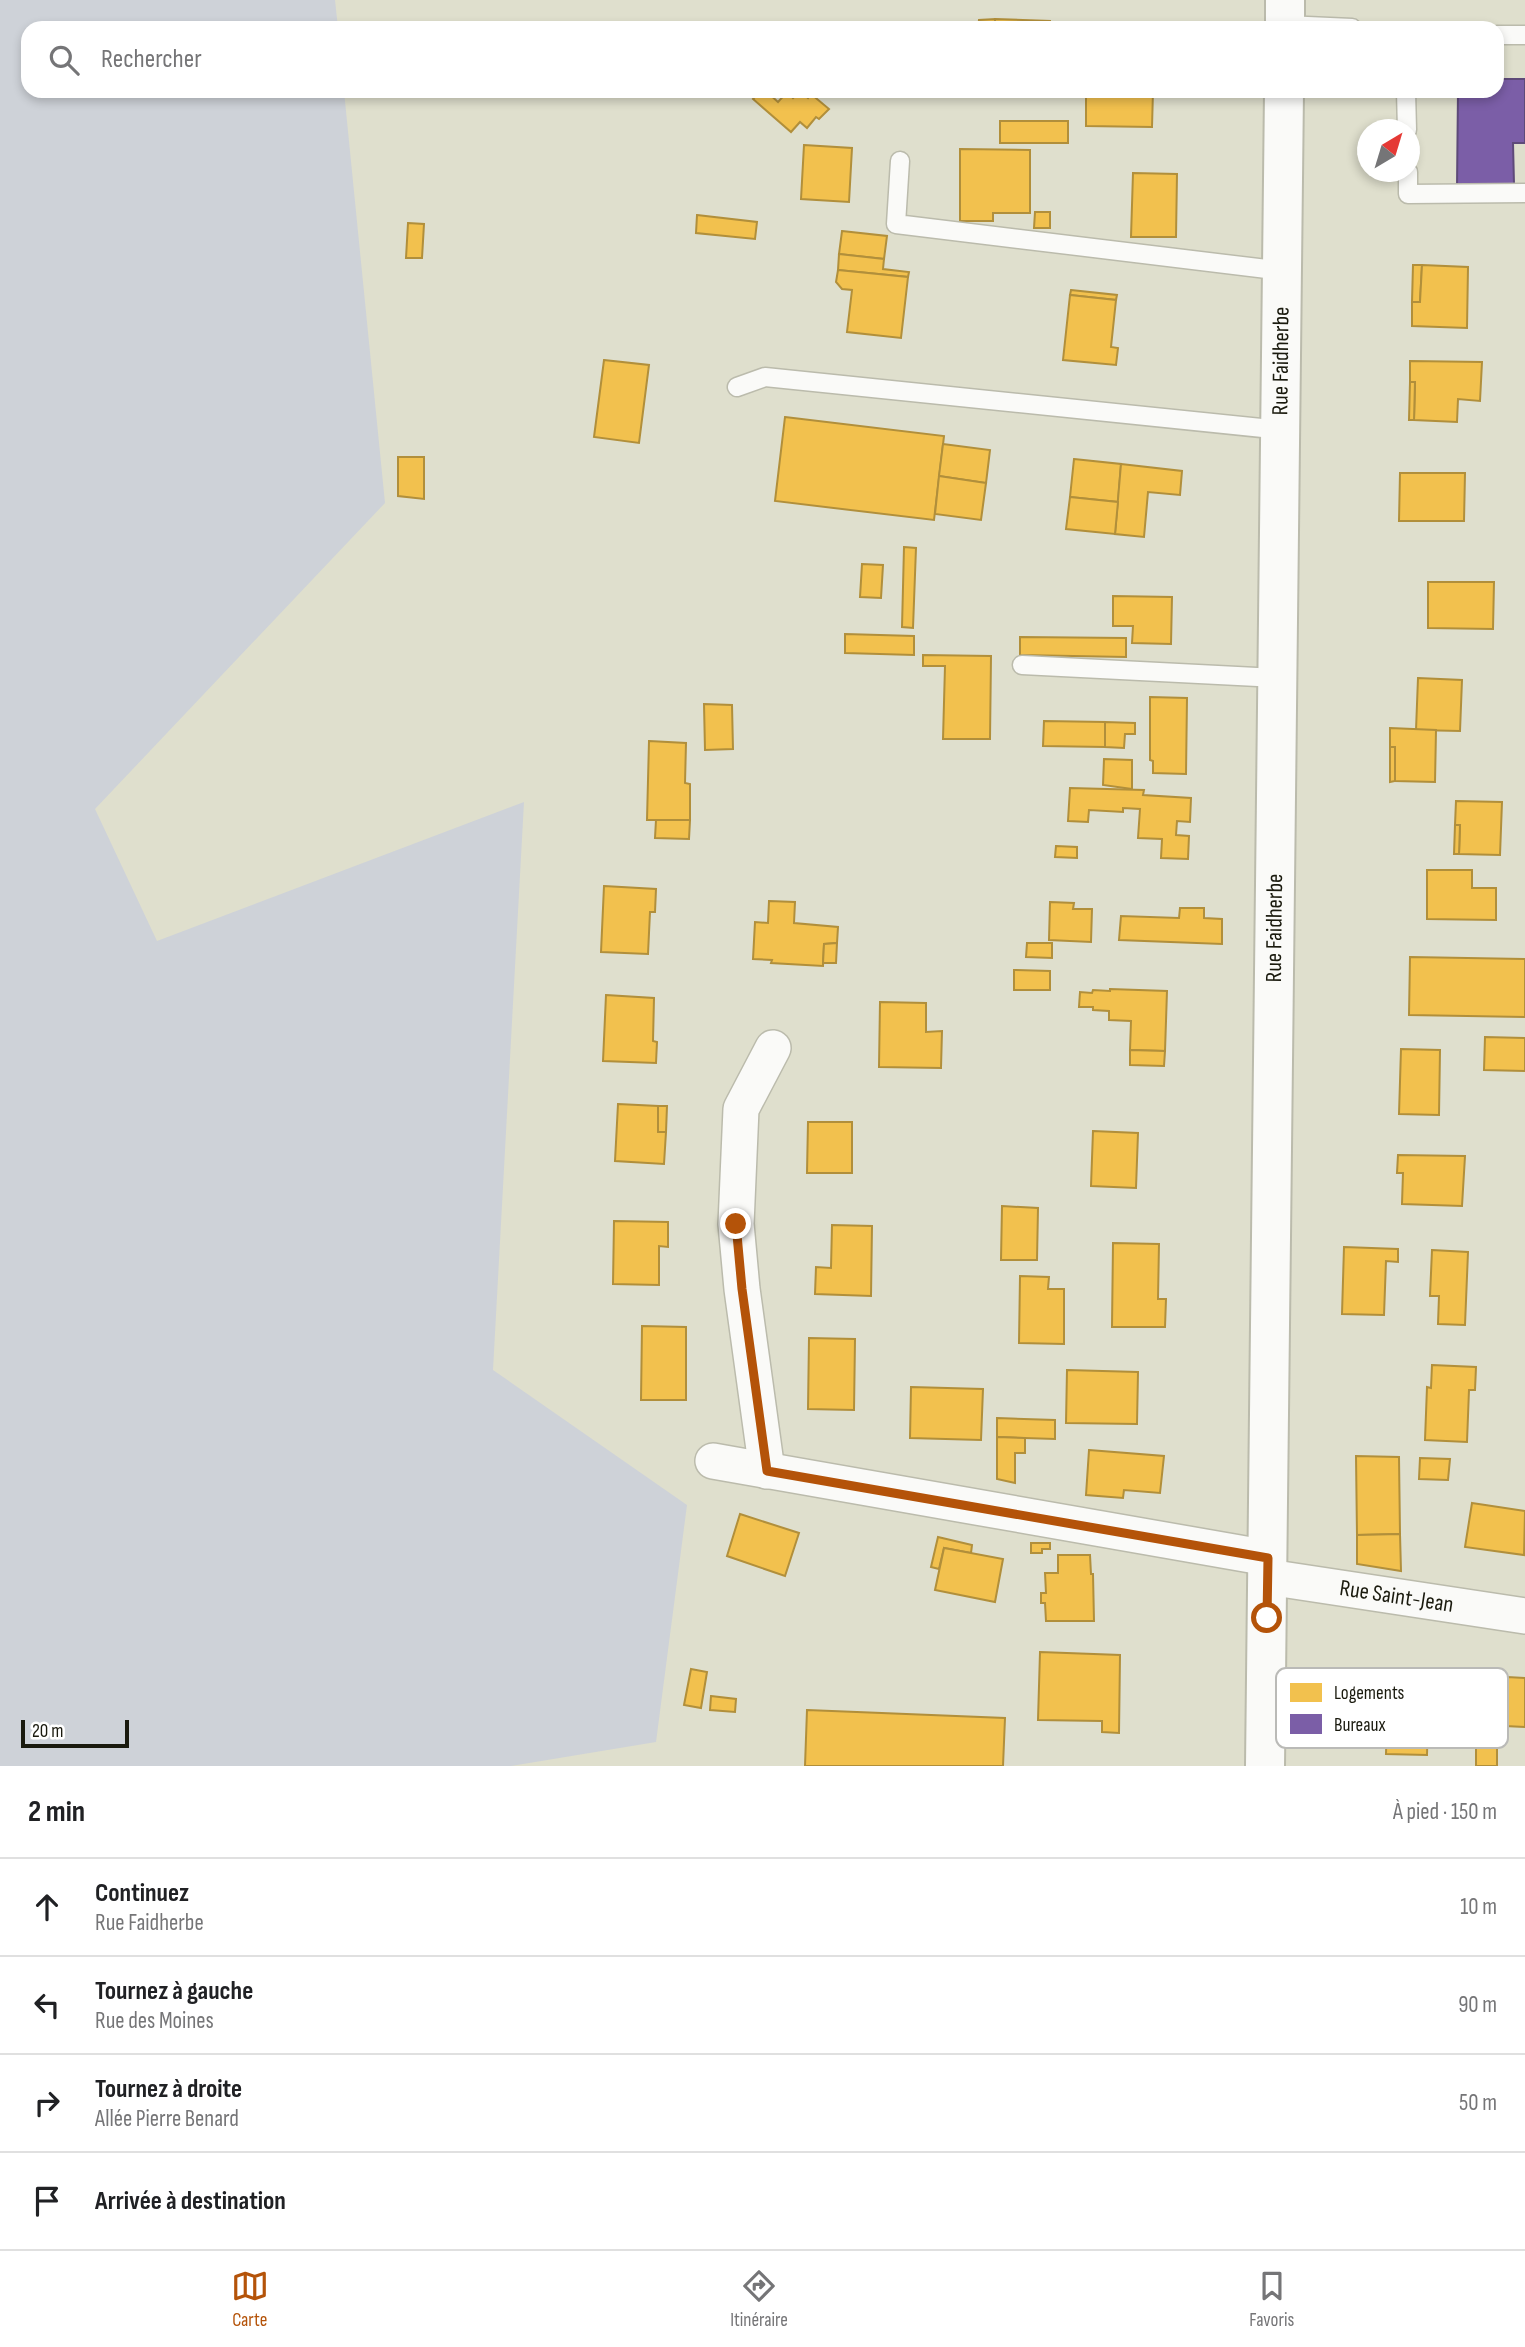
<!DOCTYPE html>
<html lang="fr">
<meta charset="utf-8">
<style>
body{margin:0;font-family:"Sofia Sans Condensed",sans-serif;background:#f2f2f2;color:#202124}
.compass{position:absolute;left:1357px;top:119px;width:63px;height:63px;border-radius:50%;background:#fff;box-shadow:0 4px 10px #0003;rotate:38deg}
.scale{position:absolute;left:21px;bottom:18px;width:108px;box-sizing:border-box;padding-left:7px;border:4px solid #1a1a0e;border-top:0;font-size:19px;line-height:24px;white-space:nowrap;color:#1a1a0e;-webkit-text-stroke:5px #fff;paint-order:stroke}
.stop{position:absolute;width:21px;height:21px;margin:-16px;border:5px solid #b45309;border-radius:50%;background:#fff}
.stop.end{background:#b45309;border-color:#fff;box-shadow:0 2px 7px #0008}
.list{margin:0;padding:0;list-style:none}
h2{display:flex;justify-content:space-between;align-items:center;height:91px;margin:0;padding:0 28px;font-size:30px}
h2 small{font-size:23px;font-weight:400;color:#757577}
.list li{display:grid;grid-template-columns:46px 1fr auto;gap:21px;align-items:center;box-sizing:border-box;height:98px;padding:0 28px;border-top:2px solid #e0e0e0}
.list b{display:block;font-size:26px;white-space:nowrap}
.list p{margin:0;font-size:23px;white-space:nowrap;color:#757577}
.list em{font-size:23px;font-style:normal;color:#757577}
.icon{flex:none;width:38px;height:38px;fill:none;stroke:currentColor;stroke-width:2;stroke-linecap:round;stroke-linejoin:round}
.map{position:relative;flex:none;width:1525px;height:1766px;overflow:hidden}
.search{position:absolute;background:#fff;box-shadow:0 4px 10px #0003;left:21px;right:21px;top:21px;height:77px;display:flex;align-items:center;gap:18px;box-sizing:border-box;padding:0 24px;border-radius:21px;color:#757577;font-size:26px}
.sheet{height:483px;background:#fff}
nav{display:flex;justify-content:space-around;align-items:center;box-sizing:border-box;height:98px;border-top:2px solid #e0e0e0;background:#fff;font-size:19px;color:#757577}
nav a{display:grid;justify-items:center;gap:4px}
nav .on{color:#b45309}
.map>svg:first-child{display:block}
</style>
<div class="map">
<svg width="1525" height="1766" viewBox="0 0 1525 1766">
<rect width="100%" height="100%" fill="#dfdfcd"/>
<!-- green -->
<path fill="#ced2d8" d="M 0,0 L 335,0 L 338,28 L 28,28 L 28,91 L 344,91 L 385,503 L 95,809 L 157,941 L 524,802 L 493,1370 L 687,1505 L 656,1742 L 511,1766 L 0,1766 Z"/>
<!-- homes -->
<g fill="#f2c14e" stroke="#b18f3b" stroke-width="2">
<path d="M 995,19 L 995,28 L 978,28 L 979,20 Z"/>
<path d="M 995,19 L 1050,21 L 1050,28 L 995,28 Z"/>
<path d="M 760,91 L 766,91 L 778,102 L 787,92 L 793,98 L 800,91 L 808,98 L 811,94 L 829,109 L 819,119 L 816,117 L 807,128 L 800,122 L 791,132 L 753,99 Z"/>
<path d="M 1086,91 L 1153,91 L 1152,127 L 1086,126 Z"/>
<rect x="1000" y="121" width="68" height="22"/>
<path d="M 804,145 L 852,148 L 849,202 L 801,199 Z"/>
<path d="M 960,149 L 1030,150 L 1030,213 L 993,213 L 993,221 L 960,221 Z"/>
<path d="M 1133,173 L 1177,174 L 1176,237 L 1131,237 Z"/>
<path d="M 1035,212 L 1050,212 L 1050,228 L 1034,228 Z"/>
<path d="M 697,215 L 757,222 L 755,239 L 696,233 Z"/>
<path d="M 408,223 L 424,224 L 422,258 L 406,258 Z"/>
<path d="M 842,231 L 887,236 L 884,259 L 839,254 Z"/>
<path d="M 839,254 L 884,259 L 883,269 L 909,272 L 908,277 L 838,270 Z"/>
<path d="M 1413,265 L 1422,265 L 1420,302 L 1412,302 Z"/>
<path d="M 1422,265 L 1468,267 L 1467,328 L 1412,326 L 1412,302 L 1420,302 Z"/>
<path d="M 838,270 L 908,277 L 901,338 L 847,332 L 852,290 L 842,289 L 836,282 Z"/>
<path d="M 1071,290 L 1117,295 L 1116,300 L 1070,295 Z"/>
<path d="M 1070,295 L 1116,300 L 1111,347 L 1118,348 L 1116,365 L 1063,360 Z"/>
<path d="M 604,360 L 649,365 L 639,443 L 594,437 Z"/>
<path d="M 1410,361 L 1482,362 L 1480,401 L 1458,399 L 1457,422 L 1414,420 L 1415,382 L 1410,382 Z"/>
<path d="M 1410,382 L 1415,382 L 1414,420 L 1409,420 Z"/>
<path d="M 785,417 L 944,436 L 934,520 L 775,501 Z"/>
<path d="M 943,444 L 990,450 L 986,483 L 939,476 Z"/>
<path d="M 398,457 L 424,457 L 424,499 L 398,496 Z"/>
<path d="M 1074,459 L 1121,464 L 1118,502 L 1070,497 Z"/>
<path d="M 1121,464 L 1182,471 L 1180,495 L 1148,492 L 1144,537 L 1115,534 Z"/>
<path d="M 1400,473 L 1465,473 L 1464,521 L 1399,521 Z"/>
<path d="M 939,476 L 986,483 L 981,520 L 935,514 Z"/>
<path d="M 1070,497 L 1118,502 L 1115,534 L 1066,529 Z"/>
<path d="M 904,547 L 916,548 L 913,628 L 902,627 Z"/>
<path d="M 862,564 L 883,565 L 881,598 L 860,597 Z"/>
<path d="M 1428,582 L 1494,582 L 1493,629 L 1428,628 Z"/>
<path d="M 1113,596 L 1172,597 L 1171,644 L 1132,643 L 1133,626 L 1113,626 Z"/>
<path d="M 845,634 L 914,636 L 914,655 L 845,653 Z"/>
<path d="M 1020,637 L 1126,638 L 1126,657 L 1020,655 Z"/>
<path d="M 923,655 L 991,656 L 990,739 L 943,739 L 945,666 L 923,666 Z"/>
<path d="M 1418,678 L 1462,680 L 1460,731 L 1416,730 Z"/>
<path d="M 1150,697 L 1187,698 L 1186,774 L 1153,773 L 1153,761 L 1150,760 Z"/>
<path d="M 704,704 L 732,705 L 733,749 L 705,750 Z"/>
<path d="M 1044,721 L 1105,722 L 1105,747 L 1043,746 Z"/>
<path d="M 1105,722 L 1135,723 L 1135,734 L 1125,734 L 1124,748 L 1105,747 Z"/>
<path d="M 1390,728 L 1436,730 L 1435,782 L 1395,781 L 1395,747 L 1390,747 Z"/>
<path d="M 649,741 L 686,743 L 685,783 L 690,784 L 690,820 L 647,820 Z"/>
<path d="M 1390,747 L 1395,747 L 1395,781 L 1390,782 Z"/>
<path d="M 1104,759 L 1132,760 L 1132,789 L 1103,785 Z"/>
<path d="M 1070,788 L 1144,790 L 1143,795 L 1191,798 L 1190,822 L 1177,821 L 1176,835 L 1189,836 L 1188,859 L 1161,858 L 1162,839 L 1138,838 L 1140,809 L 1123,808 L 1123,812 L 1089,810 L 1088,822 L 1068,821 Z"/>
<path d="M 1456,801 L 1502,802 L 1500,855 L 1459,854 L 1460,825 L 1455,825 Z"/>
<path d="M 656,820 L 690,820 L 689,839 L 655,838 Z"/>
<path d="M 1455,825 L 1460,825 L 1459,854 L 1454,854 Z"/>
<path d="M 1056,846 L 1077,847 L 1077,858 L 1055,857 Z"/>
<path d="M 1427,870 L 1472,870 L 1472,888 L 1496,888 L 1496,920 L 1427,919 Z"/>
<path d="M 604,886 L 656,889 L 655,912 L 650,912 L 648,954 L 601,952 Z"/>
<path d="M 769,901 L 795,902 L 794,923 L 838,927 L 837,943 L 824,944 L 823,966 L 771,963 L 772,960 L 753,959 L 755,922 L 768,923 Z"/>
<path d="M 1050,902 L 1074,903 L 1073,909 L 1092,909 L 1091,942 L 1049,940 Z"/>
<path d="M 1180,908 L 1204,908 L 1204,918 L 1222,919 L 1222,944 L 1119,940 L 1121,916 L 1179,918 Z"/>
<path d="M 837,943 L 836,963 L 823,963 L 824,944 Z"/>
<path d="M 1027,943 L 1052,943 L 1052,958 L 1026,957 Z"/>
<path d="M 1410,957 L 1525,959 L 1525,1017 L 1409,1015 Z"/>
<path d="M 1014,970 L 1050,971 L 1050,990 L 1014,990 Z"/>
<path d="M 1110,989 L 1167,991 L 1165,1051 L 1130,1050 L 1131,1021 L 1109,1020 L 1109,1011 L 1093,1010 L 1093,1007 L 1079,1007 L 1080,992 L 1092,993 L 1093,990 L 1110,991 Z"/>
<path d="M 606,995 L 654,998 L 653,1041 L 657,1042 L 656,1063 L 603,1061 Z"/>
<path d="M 880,1002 L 926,1003 L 926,1032 L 942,1031 L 941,1068 L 879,1067 Z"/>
<path d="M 1485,1037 L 1525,1038 L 1525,1071 L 1484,1070 Z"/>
<path d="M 1401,1049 L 1440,1050 L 1439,1115 L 1399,1114 Z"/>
<path d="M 1130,1050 L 1165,1051 L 1164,1066 L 1130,1065 Z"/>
<path d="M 618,1104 L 658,1106 L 658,1132 L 666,1132 L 664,1164 L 615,1161 Z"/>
<path d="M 658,1106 L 667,1106 L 666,1132 L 658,1132 Z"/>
<path d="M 808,1122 L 852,1122 L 852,1173 L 807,1173 Z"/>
<path d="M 1093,1131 L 1138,1133 L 1136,1188 L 1091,1186 Z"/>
<path d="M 1398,1155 L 1465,1156 L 1462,1206 L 1402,1204 L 1403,1173 L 1397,1173 Z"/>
<path d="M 1002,1206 L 1038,1208 L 1037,1260 L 1001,1260 Z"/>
<path d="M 614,1221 L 668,1222 L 668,1247 L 659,1246 L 659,1285 L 613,1284 Z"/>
<path d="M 832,1225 L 872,1226 L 871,1296 L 815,1294 L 816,1267 L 831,1268 Z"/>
<path d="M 1113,1243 L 1159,1244 L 1158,1299 L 1166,1299 L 1165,1327 L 1112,1327 Z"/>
<path d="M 1344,1247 L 1398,1249 L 1398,1262 L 1386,1261 L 1384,1315 L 1342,1314 Z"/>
<path d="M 1432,1250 L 1468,1252 L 1465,1325 L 1438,1324 L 1439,1296 L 1430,1296 Z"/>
<path d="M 1020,1276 L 1049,1277 L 1048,1289 L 1064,1289 L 1064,1344 L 1019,1343 Z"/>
<path d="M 642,1326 L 686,1327 L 686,1400 L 641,1400 Z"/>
<path d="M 809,1338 L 855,1339 L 854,1410 L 808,1409 Z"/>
<path d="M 1432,1365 L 1476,1367 L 1475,1390 L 1469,1390 L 1467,1442 L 1425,1440 L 1427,1387 L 1431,1388 Z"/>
<path d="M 1067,1370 L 1138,1372 L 1137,1424 L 1066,1423 Z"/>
<path d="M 911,1387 L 983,1389 L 981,1440 L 910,1438 Z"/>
<path d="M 997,1418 L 1055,1420 L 1055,1439 L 997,1437 Z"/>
<path d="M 997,1437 L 1025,1438 L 1025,1453 L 1015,1453 L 1015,1483 L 997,1479 Z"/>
<path d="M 1089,1450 L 1164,1456 L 1160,1493 L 1124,1490 L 1123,1498 L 1086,1495 Z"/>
<path d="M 1356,1456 L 1399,1457 L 1400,1534 L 1357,1535 Z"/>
<path d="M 1420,1458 L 1450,1459 L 1448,1480 L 1419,1479 Z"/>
<path d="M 1472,1503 L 1525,1511 L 1524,1555 L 1465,1547 Z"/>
<path d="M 740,1514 L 799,1533 L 785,1576 L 727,1556 Z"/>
<path d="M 1400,1534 L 1401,1571 L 1357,1564 L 1357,1535 Z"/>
<path d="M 938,1537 L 972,1545 L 971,1553 L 944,1548 L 939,1569 L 931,1567 Z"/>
<path d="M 1031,1543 L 1050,1543 L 1050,1549 L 1042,1549 L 1042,1553 L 1031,1553 Z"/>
<path d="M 944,1548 L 1003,1559 L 995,1602 L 935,1590 Z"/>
<path d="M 1058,1555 L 1090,1555 L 1091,1574 L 1093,1574 L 1094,1621 L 1046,1621 L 1045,1603 L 1041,1603 L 1041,1593 L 1046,1593 L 1045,1573 L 1058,1573 Z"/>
<path d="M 1040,1652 L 1120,1655 L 1119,1733 L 1102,1732 L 1102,1721 L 1038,1720 Z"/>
<path d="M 691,1669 L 707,1672 L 701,1708 L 684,1705 Z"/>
<path d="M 1414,1674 L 1421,1674 L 1421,1678 L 1429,1678 L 1427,1755 L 1386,1754 L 1388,1677 L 1414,1678 Z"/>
<path d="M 1507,1677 L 1525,1678 L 1525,1727 L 1505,1726 Z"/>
<path d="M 711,1696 L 736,1699 L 735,1712 L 710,1710 Z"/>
<path d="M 807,1710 L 1005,1718 L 1003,1766 L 805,1766 Z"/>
<rect x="1476" y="1742" width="21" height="24"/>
</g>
<!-- offices -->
<path fill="#7b5ea7" stroke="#5e4a79" stroke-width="2" d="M 1497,79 L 1525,79 L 1525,143 L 1513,143 L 1514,184 L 1457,188 L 1458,91 L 1497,91 Z"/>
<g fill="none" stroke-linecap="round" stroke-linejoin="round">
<!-- service casing -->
<g stroke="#bbbbac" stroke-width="21">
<g id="service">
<path d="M 1285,25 L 1352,28"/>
<path d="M 1497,35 L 1525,35"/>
<path d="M 1406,91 L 1407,130"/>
<path d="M 900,161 L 896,224 L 1283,271"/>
<path d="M 1408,172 L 1408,194 L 1525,193"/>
<path d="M 737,387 L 765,377 L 1281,430"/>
<path d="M 1022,665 L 1279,678"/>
</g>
</g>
<!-- minor casing -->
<g stroke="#bbbbac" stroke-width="38">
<g id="minor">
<path d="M 713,1461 L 1268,1558"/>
<path d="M 767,1471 L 742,1289 L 736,1224 L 741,1109 L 773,1048"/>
<path id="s1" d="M 1268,1577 L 1525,1616"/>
</g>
</g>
<!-- secondary casing -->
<g stroke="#bbbbac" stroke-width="42">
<g id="secondary">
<path d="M 1285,28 L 1285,0"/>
<path id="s2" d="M 1265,1766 L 1284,91"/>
</g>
</g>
<!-- service -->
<use href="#service" stroke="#fafaf8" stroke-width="18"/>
<!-- minor -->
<use href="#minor" stroke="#fafaf8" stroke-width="35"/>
<!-- secondary -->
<use href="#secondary" stroke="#fafaf8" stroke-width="38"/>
</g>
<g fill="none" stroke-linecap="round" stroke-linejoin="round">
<!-- route -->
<path stroke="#b45309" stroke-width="9" d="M 736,1224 L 742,1289 L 767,1471 L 1268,1558 L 1267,1618"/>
</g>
<g text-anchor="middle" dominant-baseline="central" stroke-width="7" stroke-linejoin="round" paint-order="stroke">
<!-- street labels -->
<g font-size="23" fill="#1a1a0e" stroke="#fff">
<text stroke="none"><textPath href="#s2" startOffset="1405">Rue Faidherbe</textPath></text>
<text stroke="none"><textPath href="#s2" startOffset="838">Rue Faidherbe</textPath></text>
<text stroke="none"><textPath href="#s1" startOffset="130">Rue Saint-Jean</textPath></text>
</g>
</g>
<!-- legend -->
<rect x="1276" y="1668" width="232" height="80" rx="10" fill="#fff" stroke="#babab7" stroke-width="2"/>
<rect x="1290" y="1683" width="32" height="19" fill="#f2c14e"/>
<rect x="1290" y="1714" width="32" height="20" fill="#7b5ea7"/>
<g font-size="19" fill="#1a1a0e">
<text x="1334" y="1699">Logements</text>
<text x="1334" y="1731">Bureaux</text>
</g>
</svg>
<svg class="compass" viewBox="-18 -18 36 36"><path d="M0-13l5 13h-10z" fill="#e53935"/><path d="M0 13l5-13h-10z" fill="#757577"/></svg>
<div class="scale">20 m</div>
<div class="stop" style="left:1267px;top:1618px"></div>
<div class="stop end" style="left:736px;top:1224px"></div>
<div class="search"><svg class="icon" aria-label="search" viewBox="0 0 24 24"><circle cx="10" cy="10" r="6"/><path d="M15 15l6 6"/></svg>Rechercher</div>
</div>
<section class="sheet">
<h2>2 min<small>À pied · 150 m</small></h2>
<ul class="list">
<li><svg class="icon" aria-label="ahead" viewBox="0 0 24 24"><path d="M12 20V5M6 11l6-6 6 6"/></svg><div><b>Continuez</b><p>Rue Faidherbe</p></div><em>10 m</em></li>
<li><svg class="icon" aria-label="left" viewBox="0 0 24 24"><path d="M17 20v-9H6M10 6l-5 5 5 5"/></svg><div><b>Tournez à gauche</b><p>Rue des Moines</p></div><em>90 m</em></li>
<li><svg class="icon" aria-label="right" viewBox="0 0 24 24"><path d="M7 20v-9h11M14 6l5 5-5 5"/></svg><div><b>Tournez à droite</b><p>Allée Pierre Benard</p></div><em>50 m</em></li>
<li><svg class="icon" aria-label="arrive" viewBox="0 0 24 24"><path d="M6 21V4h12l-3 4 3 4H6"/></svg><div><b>Arrivée à destination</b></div></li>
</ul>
</section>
<nav>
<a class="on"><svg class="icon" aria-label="map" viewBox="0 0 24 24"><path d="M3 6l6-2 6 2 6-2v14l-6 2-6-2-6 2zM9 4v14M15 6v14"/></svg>Carte</a>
<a><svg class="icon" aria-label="directions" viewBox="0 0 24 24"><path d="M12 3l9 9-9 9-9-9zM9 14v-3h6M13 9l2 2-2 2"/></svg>Itinéraire</a>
<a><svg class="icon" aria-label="saved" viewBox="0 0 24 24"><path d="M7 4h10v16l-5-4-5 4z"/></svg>Favoris</a>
</nav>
